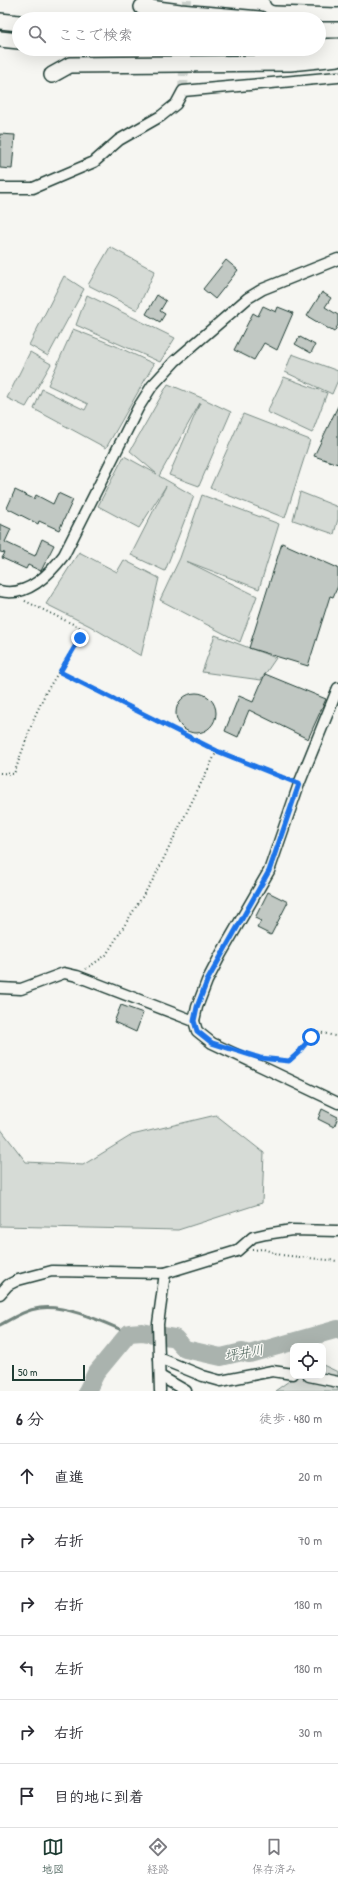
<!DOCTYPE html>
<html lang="ja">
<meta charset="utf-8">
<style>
body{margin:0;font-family:"Patrick Hand","Klee One",sans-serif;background:#f2f2f3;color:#2b2b33}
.controls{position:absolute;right:12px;bottom:12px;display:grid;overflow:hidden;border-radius:8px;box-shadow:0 4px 16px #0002}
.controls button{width:36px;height:36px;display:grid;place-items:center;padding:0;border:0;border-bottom:1px solid #e1e1e2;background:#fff;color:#2b2b33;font:20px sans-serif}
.scale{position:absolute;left:12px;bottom:10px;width:73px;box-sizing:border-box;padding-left:4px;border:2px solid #1f3d34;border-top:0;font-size:11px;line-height:14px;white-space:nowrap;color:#1f3d34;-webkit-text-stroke:3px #f6f6f2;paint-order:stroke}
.stop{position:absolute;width:12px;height:12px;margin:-9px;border:3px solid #1a73e8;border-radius:50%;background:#fff}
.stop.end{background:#1a73e8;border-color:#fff;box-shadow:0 1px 4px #0008}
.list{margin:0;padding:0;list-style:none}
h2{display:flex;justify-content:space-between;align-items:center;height:52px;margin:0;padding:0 16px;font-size:17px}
h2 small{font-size:13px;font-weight:400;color:#7c7c81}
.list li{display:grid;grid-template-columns:26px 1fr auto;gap:12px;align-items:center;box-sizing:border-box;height:64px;padding:0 16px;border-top:1px solid #e1e1e2}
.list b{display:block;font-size:15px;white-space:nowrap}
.list em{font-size:13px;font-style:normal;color:#7c7c81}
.icon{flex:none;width:22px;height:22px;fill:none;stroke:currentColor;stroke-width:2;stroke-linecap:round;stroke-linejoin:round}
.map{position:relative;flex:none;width:338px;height:1391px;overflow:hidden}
.search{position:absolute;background:#fff;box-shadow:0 4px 16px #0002;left:12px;right:12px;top:12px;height:44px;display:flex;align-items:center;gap:10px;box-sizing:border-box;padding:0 14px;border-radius:22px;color:#7c7c81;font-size:15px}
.sheet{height:436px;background:#fff}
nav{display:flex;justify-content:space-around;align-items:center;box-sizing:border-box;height:56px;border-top:1px solid #e1e1e2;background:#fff;font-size:11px;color:#7c7c81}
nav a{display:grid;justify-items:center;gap:2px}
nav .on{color:#1f3d34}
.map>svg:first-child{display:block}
</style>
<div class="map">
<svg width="338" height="1391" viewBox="0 0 338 1391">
<rect width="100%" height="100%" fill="#f6f6f2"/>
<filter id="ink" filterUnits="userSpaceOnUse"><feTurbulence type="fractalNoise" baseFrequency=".025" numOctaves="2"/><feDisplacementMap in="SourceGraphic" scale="8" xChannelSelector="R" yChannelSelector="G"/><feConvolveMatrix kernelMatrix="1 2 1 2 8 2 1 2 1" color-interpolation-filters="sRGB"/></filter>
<g filter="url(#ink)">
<!-- green -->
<g fill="#d6dbd6" stroke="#7a8c85">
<path d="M 110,247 L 155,271 L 137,310 L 88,285 Z"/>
<path d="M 64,276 L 84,289 L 48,356 L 29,345 Z"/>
<path d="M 87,295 L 175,338 L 160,362 L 76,325 Z"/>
<path d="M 73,329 L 116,346 L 154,364 L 106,448 L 34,409 L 42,389 L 85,410 L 88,404 L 48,385 Z"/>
<path d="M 30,352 L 51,364 L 26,407 L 7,398 Z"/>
<path d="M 292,354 L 338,371 L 338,380 L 332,394 L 285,372 Z"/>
<path d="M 284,377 L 327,393 L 312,433 L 267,412 Z"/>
<path d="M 168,384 L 202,398 L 231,412 L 199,486 L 169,475 L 200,403 L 159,476 L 194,496 L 165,571 L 131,555 L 166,486 L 139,528 L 98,506 L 124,456 L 157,474 L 130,451 Z"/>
<path d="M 243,414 L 310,440 L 285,518 L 210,488 Z"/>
<path d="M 300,492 L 338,507 L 338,519 L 334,534 L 293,520 Z"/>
<path d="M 202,495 L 279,524 L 259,589 L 186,561 L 257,596 L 240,642 L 160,600 L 180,558 Z"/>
<path d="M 79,552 L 117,572 L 124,560 L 159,578 L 141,656 L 90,626 L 46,604 Z"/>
<path d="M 215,635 L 276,658 L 261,680 L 202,672 Z"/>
<path d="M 216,1115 L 264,1153 L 262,1203 L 178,1230 L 0,1226 L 0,1128 L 26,1162 L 83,1165 L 132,1135 Z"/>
<path d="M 323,1365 L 338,1372 L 338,1391 L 275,1391 L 296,1376 L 323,1376 Z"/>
</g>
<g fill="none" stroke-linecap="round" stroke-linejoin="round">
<!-- stream -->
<path stroke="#72847d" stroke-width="3" d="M 0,1325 C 13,1318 25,1310 40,1308 C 66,1304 105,1323 129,1333"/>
<!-- river -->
<path stroke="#aab3ae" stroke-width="18" d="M 87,1391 L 96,1373 L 129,1333 L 142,1332 L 175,1338 L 185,1349 L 221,1357 L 242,1352 L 249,1354 L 338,1329"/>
</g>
<!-- building -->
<g fill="#c1c8c3" stroke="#1f3d34">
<path d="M 0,134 L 15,135 L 12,169 L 0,168 Z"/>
<path d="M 226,260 L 238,270 L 215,299 L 203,289 Z"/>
<path d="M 322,292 L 331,298 L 325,307 L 338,315 L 338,325 L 334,332 L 307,316 Z"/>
<path d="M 157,295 L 166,301 L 160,311 L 165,314 L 160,322 L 146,314 Z"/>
<path d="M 263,306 L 276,312 L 278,307 L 293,313 L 277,350 L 264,343 L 254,360 L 234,350 L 253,313 L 258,316 Z"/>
<path d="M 300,337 L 315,345 L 311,353 L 295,344 Z"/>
<path d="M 338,406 L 338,464 L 314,456 Z"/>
<path d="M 15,490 L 34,499 L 36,495 L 53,504 L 58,493 L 73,500 L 59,530 L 39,521 L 38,524 L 7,508 Z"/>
<path d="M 0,524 L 11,529 L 5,542 L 35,556 L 42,539 L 54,545 L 41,571 L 28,565 L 26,569 L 2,558 L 5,553 L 0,552 Z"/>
<path d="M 282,543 L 338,568 L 338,586 L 333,597 L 330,596 L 308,666 L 249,648 Z"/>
<path d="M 265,674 L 326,699 L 308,739 L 249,710 L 238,737 L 225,731 L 239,696 L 253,702 Z"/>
<circle cx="196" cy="713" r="20"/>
<path d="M 268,892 L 288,902 L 271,935 L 257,928 L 261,921 L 255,918 Z"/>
<path d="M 121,1005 L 143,1013 L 136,1032 L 114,1022 Z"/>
<path d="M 322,1109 L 338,1117 L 334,1127 L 318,1119 Z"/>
</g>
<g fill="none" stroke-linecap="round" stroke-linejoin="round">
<!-- minor-tunnel -->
<g stroke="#cbd1cc" stroke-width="10" stroke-dasharray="10 5" stroke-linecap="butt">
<path d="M 186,19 L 187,0"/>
<path d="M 183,91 L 185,49"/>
</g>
<!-- minor casing -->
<g stroke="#1f3d34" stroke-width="13">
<g id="minor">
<path d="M 275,0 L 338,2"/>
<path d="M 0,188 L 33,188 L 94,162 L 119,140 L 161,116 L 176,104 L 183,91 L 338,77"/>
<path d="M 0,591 C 27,598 49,575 64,555 L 138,408 L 152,386 L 175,361 L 248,298 L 263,289 L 338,259"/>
<path d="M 338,688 L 299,784 L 269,871 L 221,954 L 207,981 L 197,1007 L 194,1021 L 197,1031 L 212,1043 L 338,1103"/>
<path d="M 0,988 L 21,989 L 64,973 L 77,976 L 194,1021"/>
<path d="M 0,1294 L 8,1285 L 18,1280 L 52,1271 L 165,1273 L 237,1251 L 253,1237 L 266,1234 L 292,1230 L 338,1231"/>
<path d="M 159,1358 L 203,1376 L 221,1381 L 272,1371 L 293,1374"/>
<path d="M 160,1376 L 186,1391"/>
<path d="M 309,1376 L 338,1382"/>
<path d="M 160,1391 L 158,1324 L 165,1273"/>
</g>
</g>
<!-- highway casing -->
<g stroke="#1f3d34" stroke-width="18">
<g id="highway">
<path d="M 142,7 L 180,12 L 260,19"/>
<path d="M 0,21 L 19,23"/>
<path d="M 319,30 L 338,30"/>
<path d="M 0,39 L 19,41"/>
<path d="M 319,47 L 338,46"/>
<path d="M 52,75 L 70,65 L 290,63 L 338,58"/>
</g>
</g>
<!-- path -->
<g stroke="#1f3d34" stroke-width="2" stroke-dasharray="1 3" stroke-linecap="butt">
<path d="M 60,672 L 217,751 L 291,780"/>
<path d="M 0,773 L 14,774 L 34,718 L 46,692 L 80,638 L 79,627 L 23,600"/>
<path d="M 86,969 L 106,955 L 154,878 L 217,751"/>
<path d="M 270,1059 L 289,1061 C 300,1052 307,1039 319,1032 L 338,1037"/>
<path d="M 252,1250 L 263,1249 L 281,1255 L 338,1261"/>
</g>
<!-- minor -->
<use href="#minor" stroke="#f6f6f2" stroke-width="10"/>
<!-- highway -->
<use href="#highway" stroke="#f6f6f2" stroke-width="15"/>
</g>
</g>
<g fill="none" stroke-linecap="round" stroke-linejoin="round" filter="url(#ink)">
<!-- route -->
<path stroke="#1a73e8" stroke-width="5" d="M 80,638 L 60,672 L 217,751 L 299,784 L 269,871 L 207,981 L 197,1007 L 194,1021 L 197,1031 L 212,1043 L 260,1058 L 289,1061 L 298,1053 L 311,1037"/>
</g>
<g text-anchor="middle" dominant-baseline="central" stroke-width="3" stroke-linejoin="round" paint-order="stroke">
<!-- water labels -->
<g font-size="13" font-style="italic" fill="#425a52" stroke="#f6f6f2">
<text transform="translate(244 1352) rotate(-9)">坪井川</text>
</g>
</g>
</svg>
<div class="controls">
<button><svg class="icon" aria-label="locate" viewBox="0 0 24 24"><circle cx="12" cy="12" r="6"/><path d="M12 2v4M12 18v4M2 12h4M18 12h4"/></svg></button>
</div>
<div class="scale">50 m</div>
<div class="stop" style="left:311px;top:1037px"></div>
<div class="stop end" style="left:80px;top:638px"></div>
<div class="search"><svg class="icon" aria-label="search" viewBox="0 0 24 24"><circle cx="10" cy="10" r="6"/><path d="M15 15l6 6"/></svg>ここで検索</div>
</div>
<section class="sheet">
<h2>6 分<small>徒歩 · 480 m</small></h2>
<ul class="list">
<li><svg class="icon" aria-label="ahead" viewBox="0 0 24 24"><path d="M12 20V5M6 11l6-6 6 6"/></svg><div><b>直進</b></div><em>20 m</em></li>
<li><svg class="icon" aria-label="right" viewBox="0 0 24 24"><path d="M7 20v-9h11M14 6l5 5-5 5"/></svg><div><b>右折</b></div><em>70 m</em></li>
<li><svg class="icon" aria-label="right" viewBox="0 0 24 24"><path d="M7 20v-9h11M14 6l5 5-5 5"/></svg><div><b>右折</b></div><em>180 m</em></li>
<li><svg class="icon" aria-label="left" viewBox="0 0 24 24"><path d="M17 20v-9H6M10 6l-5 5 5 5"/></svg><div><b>左折</b></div><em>180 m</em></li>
<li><svg class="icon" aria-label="right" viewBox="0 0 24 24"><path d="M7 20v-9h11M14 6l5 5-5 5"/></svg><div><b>右折</b></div><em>30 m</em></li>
<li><svg class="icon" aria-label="arrive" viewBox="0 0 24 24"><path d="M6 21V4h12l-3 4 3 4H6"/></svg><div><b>目的地に到着</b></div></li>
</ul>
</section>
<nav>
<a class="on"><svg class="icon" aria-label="map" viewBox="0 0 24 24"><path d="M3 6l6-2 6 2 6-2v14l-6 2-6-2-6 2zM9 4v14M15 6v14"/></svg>地図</a>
<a><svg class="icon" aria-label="directions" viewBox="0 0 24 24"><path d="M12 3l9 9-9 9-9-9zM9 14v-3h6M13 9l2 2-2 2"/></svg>経路</a>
<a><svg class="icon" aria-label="saved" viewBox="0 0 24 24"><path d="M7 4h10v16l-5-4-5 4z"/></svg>保存済み</a>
</nav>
